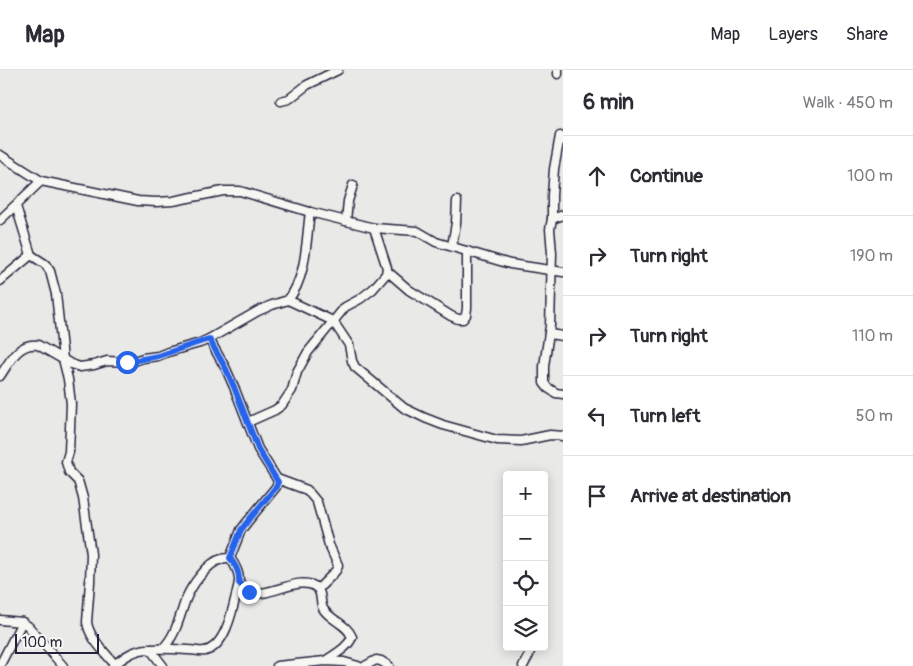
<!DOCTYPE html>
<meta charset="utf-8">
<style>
body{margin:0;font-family:Pangolin,sans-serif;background:#f2f2f3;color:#2b2b33}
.controls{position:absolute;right:15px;bottom:15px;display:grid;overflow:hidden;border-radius:5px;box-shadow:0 2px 12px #0003}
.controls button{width:45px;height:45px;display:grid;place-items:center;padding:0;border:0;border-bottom:1px solid #e1e1e2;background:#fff;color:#2b2b33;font:25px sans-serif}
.scale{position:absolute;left:15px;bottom:12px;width:84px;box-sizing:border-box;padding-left:5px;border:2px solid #22223b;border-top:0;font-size:14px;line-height:18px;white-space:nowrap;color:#22223b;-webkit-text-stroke:4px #f6f6f2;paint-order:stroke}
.stop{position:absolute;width:15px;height:15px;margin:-11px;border:4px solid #2563eb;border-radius:50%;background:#fff}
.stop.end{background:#2563eb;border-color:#fff;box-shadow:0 1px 5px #0008}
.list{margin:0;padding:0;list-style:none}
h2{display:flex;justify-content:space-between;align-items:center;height:65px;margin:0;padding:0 20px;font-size:21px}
h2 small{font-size:16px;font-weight:400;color:#7c7c81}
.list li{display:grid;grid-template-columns:32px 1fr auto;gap:15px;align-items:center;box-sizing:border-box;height:80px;padding:0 20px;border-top:1px solid #e1e1e2}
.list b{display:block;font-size:19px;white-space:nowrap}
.list em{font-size:16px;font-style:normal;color:#7c7c81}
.icon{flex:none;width:28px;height:28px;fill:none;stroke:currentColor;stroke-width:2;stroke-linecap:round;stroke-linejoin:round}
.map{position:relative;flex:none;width:563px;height:596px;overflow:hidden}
header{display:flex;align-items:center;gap:30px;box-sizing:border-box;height:70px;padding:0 25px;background:#fff;border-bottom:1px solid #e1e1e2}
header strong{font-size:24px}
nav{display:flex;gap:28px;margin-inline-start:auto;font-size:18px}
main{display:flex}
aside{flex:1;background:#fff}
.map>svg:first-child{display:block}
</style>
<header>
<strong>Map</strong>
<nav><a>Map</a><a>Layers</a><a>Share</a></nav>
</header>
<main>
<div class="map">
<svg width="563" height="596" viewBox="0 0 563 596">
<rect width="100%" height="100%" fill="#e9e9e7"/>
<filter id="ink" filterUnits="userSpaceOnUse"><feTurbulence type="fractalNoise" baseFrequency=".02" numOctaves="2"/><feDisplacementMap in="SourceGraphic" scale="10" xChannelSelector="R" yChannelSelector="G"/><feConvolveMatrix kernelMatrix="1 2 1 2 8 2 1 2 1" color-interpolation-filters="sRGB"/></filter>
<g filter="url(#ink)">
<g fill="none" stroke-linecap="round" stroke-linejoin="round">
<!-- minor casing -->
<g stroke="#22223b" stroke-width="11">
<g id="minor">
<path d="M 558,0 L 558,4"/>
<path d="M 281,31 L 289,29 L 307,15 L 338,0"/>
<path d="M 0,85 L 41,111 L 138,131 L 156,132 L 173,131 L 223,121 L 240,121 L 310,142 L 374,158 L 417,161 L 436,172 L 510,194 L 563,202"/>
<path d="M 16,136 L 31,185"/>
<path d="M 563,145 L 552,149 L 550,159 L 552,183 L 550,256 L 544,296 L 544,313 L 548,318 L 556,323 L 563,324"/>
<path d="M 552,149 L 552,125 L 554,99 L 560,66"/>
<path d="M 0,150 L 41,111"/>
<path d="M 346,151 L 348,131 L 353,115"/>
<path d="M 452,176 L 456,153 L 457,131"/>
<path d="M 387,201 L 409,220 L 451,246 L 458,249 L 463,249 L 466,245 L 467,238 L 467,181"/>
<path d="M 0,211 L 31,185 L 45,194 L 50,201 L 56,224 L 63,289 L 68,309 L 71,334 L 69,382 L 66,392 L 69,402 L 78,411 L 79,414 L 83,428 L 91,484 L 90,512 L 87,552 C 89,568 105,582 115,595"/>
<path d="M 288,230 C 307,207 306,170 310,142"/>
<path d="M 549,264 L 563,266"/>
<path d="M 0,306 C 9,293 18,272 38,275 L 71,294 L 80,297 L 94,295 L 107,291 L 127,292 L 134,291 L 143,288 L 158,286 L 168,282 L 200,273 L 209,269 L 258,241 L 272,235 L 288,230 L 333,251 L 349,275 L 352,291 L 355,297 L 404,338 L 425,348 L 443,355 L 497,370 L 521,371 L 550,365 L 563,366"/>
<path d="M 248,352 L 275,340 L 282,335 L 292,320 L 297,302 L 308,282 L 345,237 L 360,229 L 373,219 L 386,204 L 387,198 L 374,158"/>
<path d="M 277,409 L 307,420 L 317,432 L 329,475 L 338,495 L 337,499 L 333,504 L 318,519"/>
<path d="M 239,513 C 243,517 247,521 252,523 C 270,527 302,504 317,518 C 323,524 319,534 324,540 C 332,551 347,554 352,567 C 348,578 335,584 325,591"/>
<path d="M 0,550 L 22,552 L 28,556 L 63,596"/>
<path d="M 163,578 C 176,566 180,545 186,529 C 191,516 208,492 222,489 C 223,488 229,488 230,488"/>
<path d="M 150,579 C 164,578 176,579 189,580 C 194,580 200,582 205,581 C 228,576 234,531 239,513 C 240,504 236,496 230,488 L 241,460 L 248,451 L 276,417 L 278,412 L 277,409 L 258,379 L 234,317 L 226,299 L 209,269"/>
<path d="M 0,595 L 22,552"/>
<path d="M 113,596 C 125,586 135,579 150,579 L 163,596"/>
<path d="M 277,596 L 325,591 L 344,592 L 358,596"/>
<path d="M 365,596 L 376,590 L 381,591 L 389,596"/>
<path d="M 523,596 L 529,585 L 531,577"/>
</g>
</g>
<!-- minor -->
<use href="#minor" stroke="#f6f6f2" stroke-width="8"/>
</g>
</g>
<g fill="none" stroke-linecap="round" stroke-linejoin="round" filter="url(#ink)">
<!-- route -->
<path stroke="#2563eb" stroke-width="6" d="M 127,292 L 158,286 L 209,269 L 226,299 L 234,317 L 258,379 L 278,412 L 276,417 L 248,451 L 241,460 L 230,488 C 236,496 240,503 239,513 L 249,522"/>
</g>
</svg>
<div class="controls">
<button>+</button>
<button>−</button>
<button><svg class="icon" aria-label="locate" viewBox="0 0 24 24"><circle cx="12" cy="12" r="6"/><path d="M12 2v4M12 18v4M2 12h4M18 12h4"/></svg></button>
<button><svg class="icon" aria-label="layers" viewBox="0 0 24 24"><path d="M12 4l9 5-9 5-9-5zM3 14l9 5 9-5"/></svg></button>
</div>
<div class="scale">100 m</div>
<div class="stop" style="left:127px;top:292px"></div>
<div class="stop end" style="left:249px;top:522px"></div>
</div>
<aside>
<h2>6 min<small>Walk · 450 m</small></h2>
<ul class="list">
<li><svg class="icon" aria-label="ahead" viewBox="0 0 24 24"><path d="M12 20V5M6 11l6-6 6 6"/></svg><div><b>Continue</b></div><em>100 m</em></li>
<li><svg class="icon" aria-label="right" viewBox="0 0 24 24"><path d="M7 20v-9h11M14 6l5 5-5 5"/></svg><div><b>Turn right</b></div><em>190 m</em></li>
<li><svg class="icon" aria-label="right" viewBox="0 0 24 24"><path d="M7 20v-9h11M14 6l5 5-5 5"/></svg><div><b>Turn right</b></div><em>110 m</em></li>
<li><svg class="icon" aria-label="left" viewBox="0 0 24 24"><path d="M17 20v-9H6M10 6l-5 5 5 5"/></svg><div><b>Turn left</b></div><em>50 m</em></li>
<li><svg class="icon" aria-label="arrive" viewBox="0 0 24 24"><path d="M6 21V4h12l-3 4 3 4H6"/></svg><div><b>Arrive at destination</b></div></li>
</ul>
</aside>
</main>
